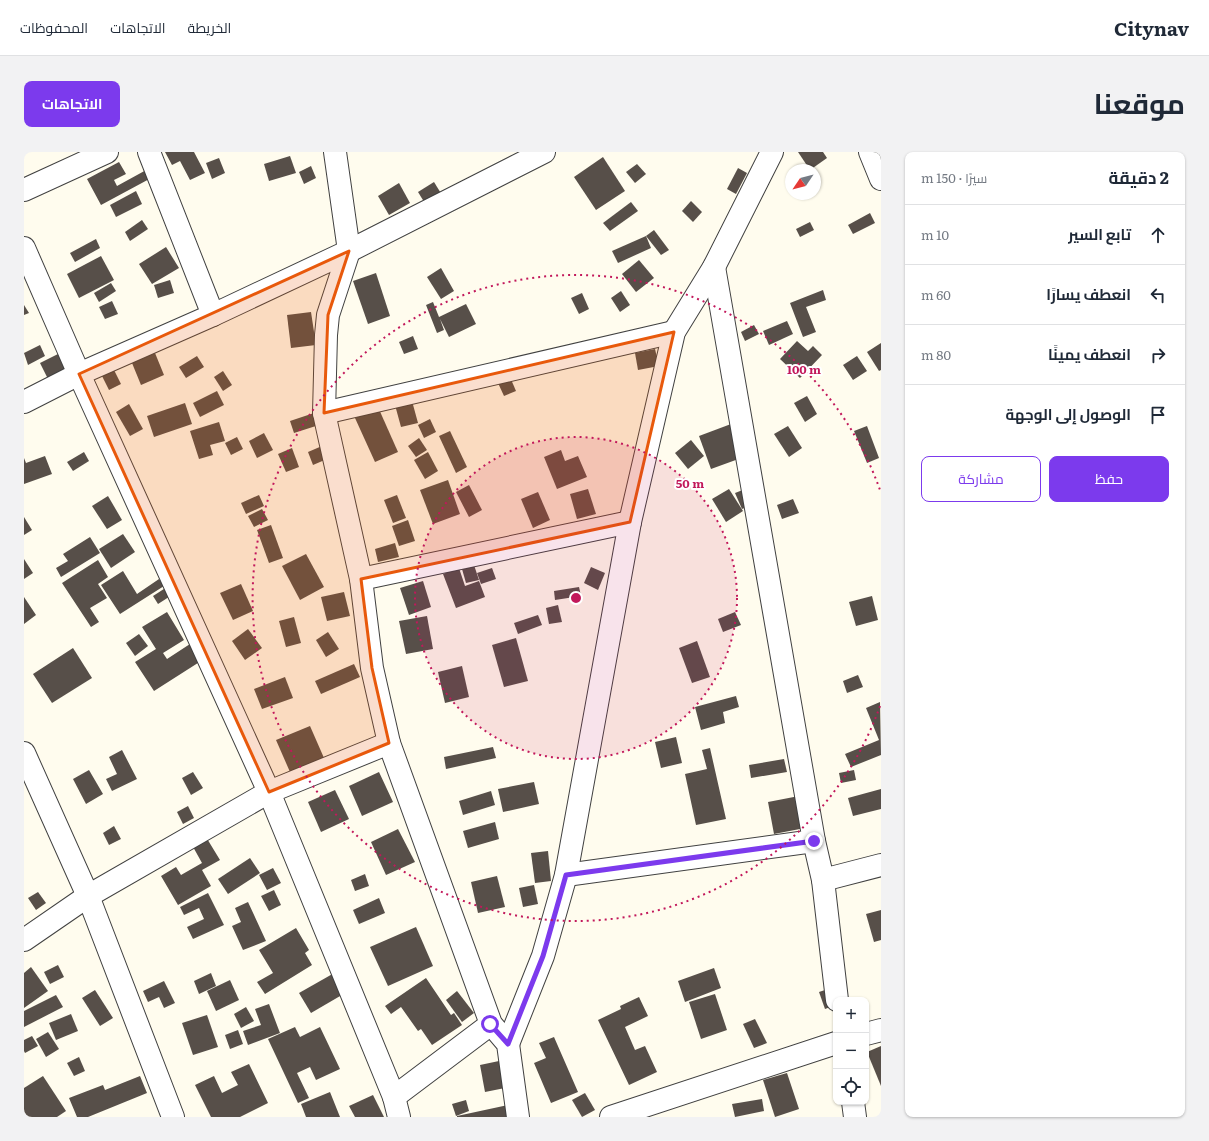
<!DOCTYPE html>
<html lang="ar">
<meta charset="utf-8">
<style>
body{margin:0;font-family:Literata,Cairo,serif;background:#f2f2f3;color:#1f2937;direction:rtl}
.controls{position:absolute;right:12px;bottom:12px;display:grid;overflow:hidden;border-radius:8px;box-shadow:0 1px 3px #0004}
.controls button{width:36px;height:36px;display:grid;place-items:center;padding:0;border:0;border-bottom:1px solid #e0e1e3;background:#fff;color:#1f2937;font:20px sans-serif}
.compass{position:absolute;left:761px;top:12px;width:36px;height:36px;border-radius:50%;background:#fff;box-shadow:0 1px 3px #0004;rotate:235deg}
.stop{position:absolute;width:12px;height:12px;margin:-9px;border:3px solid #7c3aed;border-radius:50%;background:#fff}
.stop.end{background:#7c3aed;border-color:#fff;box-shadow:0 1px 4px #0008}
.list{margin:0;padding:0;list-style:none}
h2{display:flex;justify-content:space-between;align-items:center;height:52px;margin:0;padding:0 16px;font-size:17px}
h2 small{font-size:13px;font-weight:400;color:#747a83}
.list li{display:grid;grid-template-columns:26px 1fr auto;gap:12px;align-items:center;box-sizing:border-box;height:60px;padding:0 16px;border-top:1px solid #e0e1e3}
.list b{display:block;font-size:15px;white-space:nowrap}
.list em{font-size:13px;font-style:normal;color:#747a83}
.actions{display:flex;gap:8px;padding:12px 16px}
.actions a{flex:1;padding:9px 0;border:1px solid #7c3aed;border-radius:8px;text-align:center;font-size:14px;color:#7c3aed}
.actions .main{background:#7c3aed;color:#fff}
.icon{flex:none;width:22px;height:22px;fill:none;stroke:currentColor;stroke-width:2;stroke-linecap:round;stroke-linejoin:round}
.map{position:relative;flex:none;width:857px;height:965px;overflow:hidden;direction:ltr;border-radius:8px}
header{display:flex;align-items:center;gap:24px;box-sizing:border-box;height:56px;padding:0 20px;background:#fff;border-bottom:1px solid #e0e1e3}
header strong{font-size:19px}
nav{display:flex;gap:22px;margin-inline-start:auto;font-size:14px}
.intro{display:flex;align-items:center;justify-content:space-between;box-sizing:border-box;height:96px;padding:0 24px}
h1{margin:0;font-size:28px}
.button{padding:10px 18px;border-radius:8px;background:#7c3aed;color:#fff;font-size:14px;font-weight:700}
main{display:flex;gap:24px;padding:0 24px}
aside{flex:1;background:#fff;border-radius:8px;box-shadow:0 1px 3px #0004}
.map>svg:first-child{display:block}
</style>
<header>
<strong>Citynav</strong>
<nav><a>الخريطة</a><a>الاتجاهات</a><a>المحفوظات</a></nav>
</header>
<div class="intro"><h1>موقعنا</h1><a class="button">الاتجاهات</a></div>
<main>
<aside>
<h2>2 دقيقة<small>سيرًا · 150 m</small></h2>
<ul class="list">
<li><svg class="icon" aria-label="ahead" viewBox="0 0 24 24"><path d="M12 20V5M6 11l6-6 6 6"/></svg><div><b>تابع السير</b></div><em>10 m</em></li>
<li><svg class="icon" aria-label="left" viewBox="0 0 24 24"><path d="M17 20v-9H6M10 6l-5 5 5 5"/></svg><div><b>انعطف يسارًا</b></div><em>60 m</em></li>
<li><svg class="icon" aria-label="right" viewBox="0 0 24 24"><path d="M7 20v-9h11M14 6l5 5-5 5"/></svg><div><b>انعطف يمينًا</b></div><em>80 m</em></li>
<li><svg class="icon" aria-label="arrive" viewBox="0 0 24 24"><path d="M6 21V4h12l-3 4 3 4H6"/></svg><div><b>الوصول إلى الوجهة</b></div></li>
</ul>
<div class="actions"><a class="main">حفظ</a><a>مشاركة</a></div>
</aside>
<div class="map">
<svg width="857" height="965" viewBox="0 0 857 965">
<rect width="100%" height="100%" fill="#fffcee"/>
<!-- building -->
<g fill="#574f49">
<path d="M 141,0 L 170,0 L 181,21 L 166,28 L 156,9 L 148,13 Z"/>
<path d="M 774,0 L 799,0 L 803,6 L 786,18 Z"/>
<path d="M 266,4 L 272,21 L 245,29 L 240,12 Z"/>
<path d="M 579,5 L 601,39 L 572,58 L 550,25 Z"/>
<path d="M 195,6 L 201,21 L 188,27 L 182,11 Z"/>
<path d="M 95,10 L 102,22 L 90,28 L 93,34 L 124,17 L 129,25 L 77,53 L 63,27 Z"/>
<path d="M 613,12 L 622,22 L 611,31 L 602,20 Z"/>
<path d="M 287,14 L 292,26 L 280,32 L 275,20 Z"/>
<path d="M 714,16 L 723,21 L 712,42 L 703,37 Z"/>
<path d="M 410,30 L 418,43 L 402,53 L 394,40 Z"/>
<path d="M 375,31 L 386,51 L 365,63 L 354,44 Z"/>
<path d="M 112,39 L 118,52 L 92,65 L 86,53 Z"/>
<path d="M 667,49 L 678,60 L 669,70 L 658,59 Z"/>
<path d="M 607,50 L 614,59 L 586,79 L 579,71 Z"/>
<path d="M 846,61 L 851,71 L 829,82 L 824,73 Z"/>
<path d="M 118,68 L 124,77 L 106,89 L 101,80 Z"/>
<path d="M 786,70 L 790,78 L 776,85 L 772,77 Z"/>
<path d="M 630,78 L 645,98 L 637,103 L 622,84 Z"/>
<path d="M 622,84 L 627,96 L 594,111 L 588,99 Z"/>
<path d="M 72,87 L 76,96 L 51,110 L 46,101 Z"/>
<path d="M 142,95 L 155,116 L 128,132 L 115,112 Z"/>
<path d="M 77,104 L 90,128 L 55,146 L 43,122 Z"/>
<path d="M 615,108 L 630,126 L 612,140 L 598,122 Z"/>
<path d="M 417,116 L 430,139 L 417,147 L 403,125 Z"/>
<path d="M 352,121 L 366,164 L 344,172 L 329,129 Z"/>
<path d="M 146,128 L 150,141 L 134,146 L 130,133 Z"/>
<path d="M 87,131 L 92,139 L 75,150 L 70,141 Z"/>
<path d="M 799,138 L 802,148 L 782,155 L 792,180 L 779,185 L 766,151 Z"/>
<path d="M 597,139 L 606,153 L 596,160 L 587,146 Z"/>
<path d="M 558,141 L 565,157 L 555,162 L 547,146 Z"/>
<path d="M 88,149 L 94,162 L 81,167 L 75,155 Z"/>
<path d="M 409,150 L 415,165 L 442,152 L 452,172 L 425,185 L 416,167 L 420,178 L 413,181 L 402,153 Z"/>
<path d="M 0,153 L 5,161 L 0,163 Z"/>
<path d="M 287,160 L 292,193 L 267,196 L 263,163 Z"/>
<path d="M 763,169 L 769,182 L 745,193 L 739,179 Z"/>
<path d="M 730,173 L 735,182 L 721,189 L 717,180 Z"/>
<path d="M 389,184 L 394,197 L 380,202 L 375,190 Z"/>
<path d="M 773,189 L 784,199 L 789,194 L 798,203 L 776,226 L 756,207 Z"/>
<path d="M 857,191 L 857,218 L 855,219 L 843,200 Z"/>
<path d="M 16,193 L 21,204 L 4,213 L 0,201 Z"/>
<path d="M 631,197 L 635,214 L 614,218 L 611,201 Z"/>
<path d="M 36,201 L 45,220 L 25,229 L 16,211 Z"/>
<path d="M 131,201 L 140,223 L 117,233 L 108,211 Z"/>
<path d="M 173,204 L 180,215 L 162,226 L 155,215 Z"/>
<path d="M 833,204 L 843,219 L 829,228 L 819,213 Z"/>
<path d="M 90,218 L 97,232 L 85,238 L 78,224 Z"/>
<path d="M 199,219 L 208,233 L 199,239 L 190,225 Z"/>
<path d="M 486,225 L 492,239 L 480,244 L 474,231 Z"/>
<path d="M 193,239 L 200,253 L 176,265 L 169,251 Z"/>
<path d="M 783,244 L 793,262 L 781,270 L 770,251 Z"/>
<path d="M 388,249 L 394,271 L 377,275 L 371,253 Z"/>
<path d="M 161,251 L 168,272 L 130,285 L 123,264 Z"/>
<path d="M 105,252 L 119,277 L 106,284 L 92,260 Z"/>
<path d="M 354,255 L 374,300 L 351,310 L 331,266 Z"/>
<path d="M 290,261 L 295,273 L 270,281 L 266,269 Z"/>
<path d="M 406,267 L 412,280 L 400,286 L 394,273 Z"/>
<path d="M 195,270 L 201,289 L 186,293 L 189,303 L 175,307 L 166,279 Z"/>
<path d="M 707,272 L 720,305 L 687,317 L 675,284 Z"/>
<path d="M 764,274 L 778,296 L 765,305 L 750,282 Z"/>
<path d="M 843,274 L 855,306 L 843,311 L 830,279 Z"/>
<path d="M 426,279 L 443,315 L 432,321 L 415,284 Z"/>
<path d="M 240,281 L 249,298 L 233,306 L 225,289 Z"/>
<path d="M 213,285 L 219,297 L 207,303 L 201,291 Z"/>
<path d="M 395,286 L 403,298 L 392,305 L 384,294 Z"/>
<path d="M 667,288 L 680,304 L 664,317 L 651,301 Z"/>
<path d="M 298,294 L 303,307 L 289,313 L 284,300 Z"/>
<path d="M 268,296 L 275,315 L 262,320 L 254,302 Z"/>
<path d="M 537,298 L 541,309 L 554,304 L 563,325 L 533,337 L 520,305 Z"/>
<path d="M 60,300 L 65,309 L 49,319 L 43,310 Z"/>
<path d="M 404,300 L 414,319 L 401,327 L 390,308 Z"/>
<path d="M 21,304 L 28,322 L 0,332 L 0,306 L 2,311 Z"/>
<path d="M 424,328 L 436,362 L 409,372 L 396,338 Z"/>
<path d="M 445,333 L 458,358 L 445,365 L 432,340 Z"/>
<path d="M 724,336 L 730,352 L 718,357 L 711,341 Z"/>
<path d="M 564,337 L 572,362 L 553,367 L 546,342 Z"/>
<path d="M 705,337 L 719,359 L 702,370 L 688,347 Z"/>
<path d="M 514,340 L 526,368 L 509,376 L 497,347 Z"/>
<path d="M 235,343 L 240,354 L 222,362 L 217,351 Z"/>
<path d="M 373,343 L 382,366 L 369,371 L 360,348 Z"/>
<path d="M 84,344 L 98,368 L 83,377 L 68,354 Z"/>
<path d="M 769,347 L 775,361 L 758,367 L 753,353 Z"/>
<path d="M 238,357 L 244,368 L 230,375 L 224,364 Z"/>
<path d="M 0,365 L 8,378 L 0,383 Z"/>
<path d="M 384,368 L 391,389 L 375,394 L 368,374 Z"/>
<path d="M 247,373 L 259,406 L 245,411 L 233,378 Z"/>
<path d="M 99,382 L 111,400 L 87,416 L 75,397 Z"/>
<path d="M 66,385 L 76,401 L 37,425 L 32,416 L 44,409 L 39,402 Z"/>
<path d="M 371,391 L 375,405 L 354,410 L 351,397 Z"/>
<path d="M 282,402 L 300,435 L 276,448 L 258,414 Z"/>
<path d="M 0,407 L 9,421 L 0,427 Z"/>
<path d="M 74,408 L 84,425 L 74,432 L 83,446 L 66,456 L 75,470 L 67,475 L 38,431 Z"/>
<path d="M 450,413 L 455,428 L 442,431 L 438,417 Z"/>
<path d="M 567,415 L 581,421 L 574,438 L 560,431 Z"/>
<path d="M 435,416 L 441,434 L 455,429 L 461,445 L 432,456 L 419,422 Z"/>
<path d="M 468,416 L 472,427 L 457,432 L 453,421 Z"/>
<path d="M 99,419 L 113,442 L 135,427 L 140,434 L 96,462 L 77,433 Z"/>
<path d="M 399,429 L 407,455 L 385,463 L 376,436 Z"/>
<path d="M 217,432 L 229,459 L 209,468 L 196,441 Z"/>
<path d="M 143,435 L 148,443 L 134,452 L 129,444 Z"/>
<path d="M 555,435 L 557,444 L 531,448 L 530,439 Z"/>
<path d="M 320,440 L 326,464 L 303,469 L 297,445 Z"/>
<path d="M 848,444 L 854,468 L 832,474 L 825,450 Z"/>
<path d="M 0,445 L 12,463 L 0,472 Z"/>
<path d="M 534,453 L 538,470 L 525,472 L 522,456 Z"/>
<path d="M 143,460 L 160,488 L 139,501 L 143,507 L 166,492 L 177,509 L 130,539 L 111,510 L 132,497 L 118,475 Z"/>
<path d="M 711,460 L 717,473 L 699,480 L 694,467 Z"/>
<path d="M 514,463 L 518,473 L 494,482 L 490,471 Z"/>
<path d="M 403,464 L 409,497 L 382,502 L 375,469 Z"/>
<path d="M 270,465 L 277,491 L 262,495 L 255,469 Z"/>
<path d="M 224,477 L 238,496 L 221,508 L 208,489 Z"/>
<path d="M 304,480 L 315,497 L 302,505 L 292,488 Z"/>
<path d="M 115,482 L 124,494 L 111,504 L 102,491 Z"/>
<path d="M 492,486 L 504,529 L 480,535 L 468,493 Z"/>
<path d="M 673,489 L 686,525 L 668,531 L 655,496 Z"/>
<path d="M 49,496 L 68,526 L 28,551 L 9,522 Z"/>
<path d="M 330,512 L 336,525 L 297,542 L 291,529 Z"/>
<path d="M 438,514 L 445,545 L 421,551 L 414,520 Z"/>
<path d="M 834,523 L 839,535 L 823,541 L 819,529 Z"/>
<path d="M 261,525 L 269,546 L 238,557 L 230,537 Z"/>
<path d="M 712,544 L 715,555 L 699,560 L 701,571 L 677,578 L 671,555 Z"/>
<path d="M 856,550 L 857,603 L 827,615 L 821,602 L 855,588 L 842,556 Z"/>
<path d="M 286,574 L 300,606 L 266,620 L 252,588 Z"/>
<path d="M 652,585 L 658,611 L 637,616 L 631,590 Z"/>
<path d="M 469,595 L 472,606 L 422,617 L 420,605 Z"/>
<path d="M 686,596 L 702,667 L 672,673 L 661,622 L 683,617 L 678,598 Z"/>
<path d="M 98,598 L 113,627 L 88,639 L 82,627 L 93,622 L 85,605 Z"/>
<path d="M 760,607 L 763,620 L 727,626 L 725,613 Z"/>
<path d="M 65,618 L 79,642 L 62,652 L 49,627 Z"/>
<path d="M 830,618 L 832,628 L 817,631 L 815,621 Z"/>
<path d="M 169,620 L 179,636 L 167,643 L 158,626 Z"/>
<path d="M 355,620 L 369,650 L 338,664 L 325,634 Z"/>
<path d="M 510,630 L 515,652 L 479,660 L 474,637 Z"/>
<path d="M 857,637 L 857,657 L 829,664 L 824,646 Z"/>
<path d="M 311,638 L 325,667 L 297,680 L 284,650 Z"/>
<path d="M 467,639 L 471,653 L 439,663 L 435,649 Z"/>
<path d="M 775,644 L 781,676 L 750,682 L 744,650 Z"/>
<path d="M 164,654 L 170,666 L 159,672 L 153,660 Z"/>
<path d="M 471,670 L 475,687 L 444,696 L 439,679 Z"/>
<path d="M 90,674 L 97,687 L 85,693 L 79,681 Z"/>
<path d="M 374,677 L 391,710 L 362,723 L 347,690 Z"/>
<path d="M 182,685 L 196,708 L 178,718 L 187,734 L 154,753 L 137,724 L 152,715 L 157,723 L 178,711 L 168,693 Z"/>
<path d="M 524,699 L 527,729 L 511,731 L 507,701 Z"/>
<path d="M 226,706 L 236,721 L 204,742 L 194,727 Z"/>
<path d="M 249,716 L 257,731 L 243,738 L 235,723 Z"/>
<path d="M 341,722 L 345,734 L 331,739 L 327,728 Z"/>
<path d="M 473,724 L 481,755 L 454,761 L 447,730 Z"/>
<path d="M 510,733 L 514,752 L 499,755 L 495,736 Z"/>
<path d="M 250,738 L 257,753 L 245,759 L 237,744 Z"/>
<path d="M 14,740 L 22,751 L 12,758 L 4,746 Z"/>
<path d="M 184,741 L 200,773 L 169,787 L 163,775 L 180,767 L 175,756 L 160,763 L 156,755 Z"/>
<path d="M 355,746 L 361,761 L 335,772 L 329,758 Z"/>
<path d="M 224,750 L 242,789 L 219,798 L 208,774 L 217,770 L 211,756 Z"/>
<path d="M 857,758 L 857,788 L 850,790 L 842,762 Z"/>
<path d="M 392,775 L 409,814 L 364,834 L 346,795 Z"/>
<path d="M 272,776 L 285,798 L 281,801 L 288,813 L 241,842 L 233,830 L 249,821 L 235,798 Z"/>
<path d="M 34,813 L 40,825 L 26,832 L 20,820 Z"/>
<path d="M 7,815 L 24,839 L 0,856 L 0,821 Z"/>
<path d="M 690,816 L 697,836 L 661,850 L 654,829 Z"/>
<path d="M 312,820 L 323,840 L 287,861 L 275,841 Z"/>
<path d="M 187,821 L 192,834 L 175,842 L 170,829 Z"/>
<path d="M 402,826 L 427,863 L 430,861 L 438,873 L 408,893 L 397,877 L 394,879 L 377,855 L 367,862 L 361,854 Z"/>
<path d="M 206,828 L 215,848 L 192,859 L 183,839 Z"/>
<path d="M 140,829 L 151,851 L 140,856 L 135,845 L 124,850 L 119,839 Z"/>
<path d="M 810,835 L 812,853 L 801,857 L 795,840 Z"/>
<path d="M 71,838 L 89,866 L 76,874 L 58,846 Z"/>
<path d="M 433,839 L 450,861 L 438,870 L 422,848 Z"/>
<path d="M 691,842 L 703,878 L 677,887 L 665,850 Z"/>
<path d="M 32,843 L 39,855 L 0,875 L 0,859 Z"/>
<path d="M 615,845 L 624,864 L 601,875 L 611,898 L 621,894 L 633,920 L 605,933 L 574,868 L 597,857 L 596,854 Z"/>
<path d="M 245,852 L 256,881 L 224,893 L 219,879 L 237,873 L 231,857 Z"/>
<path d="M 222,855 L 230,869 L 217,876 L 210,862 Z"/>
<path d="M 47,862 L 54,879 L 32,888 L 25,871 Z"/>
<path d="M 183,863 L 194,895 L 169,903 L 158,871 Z"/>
<path d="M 731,867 L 743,891 L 730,896 L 719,872 Z"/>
<path d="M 271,875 L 276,885 L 296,875 L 316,917 L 292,928 L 286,915 L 273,921 L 285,946 L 274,951 L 244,887 Z"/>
<path d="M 214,878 L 219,892 L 206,897 L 201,883 Z"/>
<path d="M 24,880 L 35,897 L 22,905 L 12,887 Z"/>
<path d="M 8,884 L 14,894 L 1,901 L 0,899 L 0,888 Z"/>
<path d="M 530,885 L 554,940 L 527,951 L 510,911 L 522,906 L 515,891 Z"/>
<path d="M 857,894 L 857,934 L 843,900 Z"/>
<path d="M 55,905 L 61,919 L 50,924 L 43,911 Z"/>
<path d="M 475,909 L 481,936 L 461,940 L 456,913 Z"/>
<path d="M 225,912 L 244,951 L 216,965 L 187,965 L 171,933 L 190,924 L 198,941 L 214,933 L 207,920 Z"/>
<path d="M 763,921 L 775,957 L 751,965 L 739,928 Z"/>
<path d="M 19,924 L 42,959 L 33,965 L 0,965 L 0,936 Z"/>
<path d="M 116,924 L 123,941 L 64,965 L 53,965 L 45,946 L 79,933 L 81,938 Z"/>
<path d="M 306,940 L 316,965 L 282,965 L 277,952 Z"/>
<path d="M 561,941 L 571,958 L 558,965 L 548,948 Z"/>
<path d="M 349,943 L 360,965 L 331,965 L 325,954 Z"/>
<path d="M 738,947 L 740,959 L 711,965 L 708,952 Z"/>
<path d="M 442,948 L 445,959 L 432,964 L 428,952 Z"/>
<path d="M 484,953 L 487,965 L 433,965 L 433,964 Z"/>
</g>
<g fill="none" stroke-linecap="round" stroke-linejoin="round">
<!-- street casing -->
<g stroke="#414141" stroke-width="24">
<g id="street">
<path d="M 125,0 L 189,163"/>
<path d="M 311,0 L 325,99 L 304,163 L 302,183 L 300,261 L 337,427 L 348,516 L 365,591 L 467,872 L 484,892 L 494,965"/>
<path d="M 846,0 L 857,27"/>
<path d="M 0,38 L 83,0"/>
<path d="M 0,96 L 55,222 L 245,640 L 370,945 L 375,965"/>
<path d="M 690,115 L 790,689 L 799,728 L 813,848"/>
<path d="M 0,250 L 55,222 L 189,163 L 325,99 L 520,0"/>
<path d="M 300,261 L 650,180"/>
<path d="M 337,427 L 606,370"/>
<path d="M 0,601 L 64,744 L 149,965"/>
<path d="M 542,723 L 790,689"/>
<path d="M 799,728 L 857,713"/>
<path d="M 0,788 L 64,744 L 245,640 L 365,591"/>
<path d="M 842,882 L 857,878"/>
<path d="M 484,892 L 519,804 L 542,723 L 606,370 L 650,180 L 690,115 L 748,0"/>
<path d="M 370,945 L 467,872"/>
<path d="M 829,950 L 831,965"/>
<path d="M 587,965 L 812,891"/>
</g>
</g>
<!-- street -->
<use href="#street" stroke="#fff" stroke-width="22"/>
</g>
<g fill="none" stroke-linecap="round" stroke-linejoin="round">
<!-- route -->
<path stroke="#7c3aed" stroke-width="5" d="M 466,872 L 484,892 L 519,804 L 542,723 L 790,689"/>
</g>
<!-- marked area -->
<path fill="#e8590c" fill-opacity="0.2" stroke="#e8590c" stroke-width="3" stroke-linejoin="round" d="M 325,99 L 304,163 L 300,261 L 650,180 L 606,370 L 337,427 L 348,516 L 365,591 L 245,640 L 55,222 Z"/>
<!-- distance rings -->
<circle cx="552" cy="446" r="161" fill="#c2185b" fill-opacity=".12"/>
<g fill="none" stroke="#c2185b" stroke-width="2" stroke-dasharray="2 4">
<circle cx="552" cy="446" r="161"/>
<path d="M856 554A323 323 0 1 1 856 338"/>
</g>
<circle cx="552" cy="446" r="6" fill="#c2185b" stroke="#fff" stroke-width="2"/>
<g font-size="12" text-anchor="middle" font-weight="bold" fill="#c2185b" stroke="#fff" stroke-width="4" stroke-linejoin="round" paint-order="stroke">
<text x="780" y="222">100 m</text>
<text x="666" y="336">50 m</text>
</g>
</svg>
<div class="controls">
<button>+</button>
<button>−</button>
<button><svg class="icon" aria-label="locate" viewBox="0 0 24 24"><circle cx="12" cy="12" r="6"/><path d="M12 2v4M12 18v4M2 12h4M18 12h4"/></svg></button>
</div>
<svg class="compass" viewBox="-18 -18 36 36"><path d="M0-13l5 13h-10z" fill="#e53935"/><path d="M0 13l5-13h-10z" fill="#747a83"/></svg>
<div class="stop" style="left:466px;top:872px"></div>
<div class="stop end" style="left:790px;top:689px"></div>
</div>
</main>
